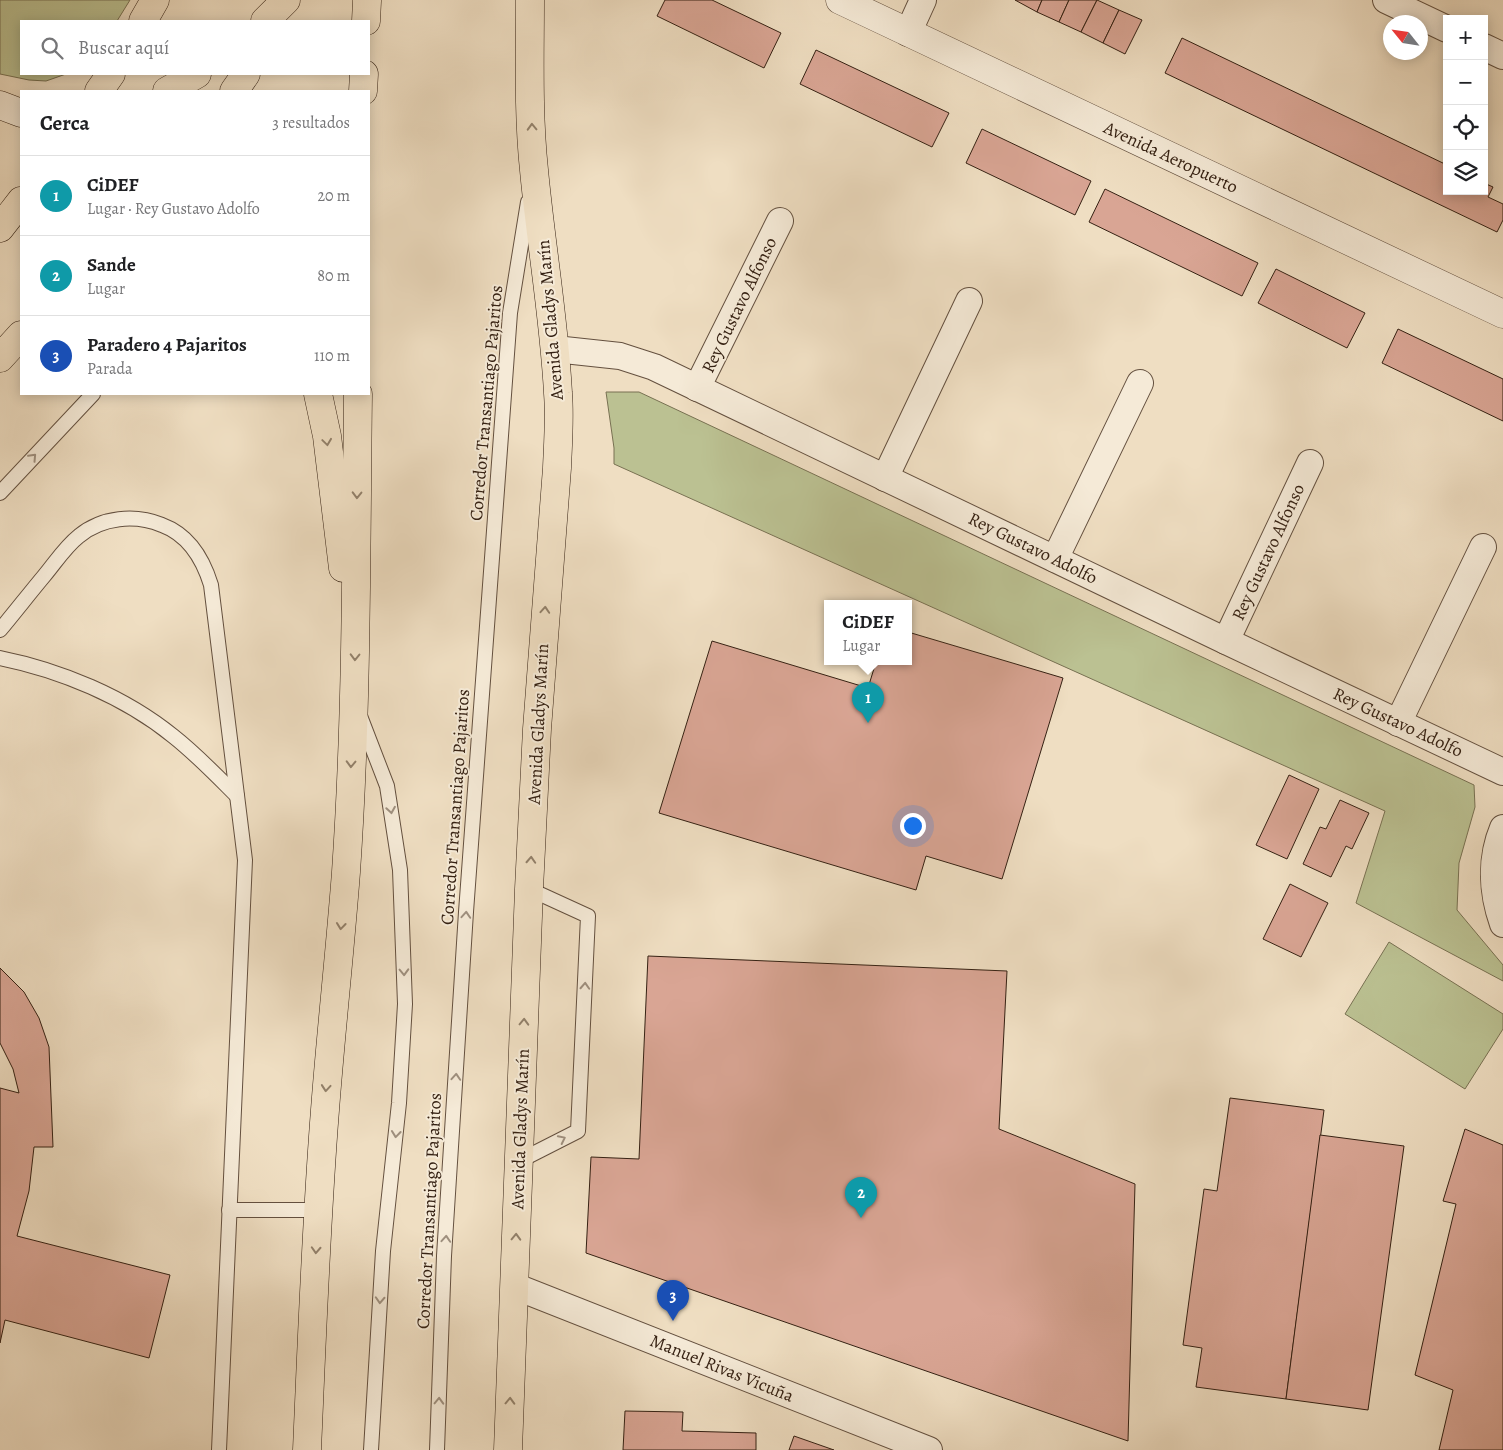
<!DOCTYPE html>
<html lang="es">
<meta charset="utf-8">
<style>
body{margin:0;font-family:Alegreya,serif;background:#f6f6f6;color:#202124}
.controls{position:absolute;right:15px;top:15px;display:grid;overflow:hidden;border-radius:0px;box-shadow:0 2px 12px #0003}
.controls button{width:45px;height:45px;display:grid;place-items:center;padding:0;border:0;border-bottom:1px solid #e0e0e0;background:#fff;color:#202124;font:25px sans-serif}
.compass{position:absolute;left:1383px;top:15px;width:45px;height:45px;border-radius:50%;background:#fff;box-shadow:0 2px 12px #0003;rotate:300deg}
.you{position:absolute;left:912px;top:825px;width:18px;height:18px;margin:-12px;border:4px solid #fff;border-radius:50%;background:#1a73e8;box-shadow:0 0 0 8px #1a73e833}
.badge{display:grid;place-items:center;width:32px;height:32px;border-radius:50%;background:#8f2418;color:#fff;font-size:16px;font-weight:700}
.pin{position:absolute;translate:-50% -41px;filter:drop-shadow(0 1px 2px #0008)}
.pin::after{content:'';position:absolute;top:26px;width:18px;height:15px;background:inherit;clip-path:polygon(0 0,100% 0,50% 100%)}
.popup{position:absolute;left:824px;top:600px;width:88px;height:65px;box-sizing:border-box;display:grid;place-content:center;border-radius:0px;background:#fff;filter:drop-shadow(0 1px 4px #0005);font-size:16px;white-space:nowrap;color:#757577}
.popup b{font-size:19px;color:#202124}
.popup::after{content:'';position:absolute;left:50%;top:100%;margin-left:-10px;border:10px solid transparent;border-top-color:#fff}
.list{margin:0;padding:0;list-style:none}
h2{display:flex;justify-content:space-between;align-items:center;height:65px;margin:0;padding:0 20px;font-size:21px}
h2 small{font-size:16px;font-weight:400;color:#757577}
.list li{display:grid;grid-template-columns:32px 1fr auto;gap:15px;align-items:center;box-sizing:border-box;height:80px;padding:0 20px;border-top:1px solid #e0e0e0}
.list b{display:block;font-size:19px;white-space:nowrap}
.list p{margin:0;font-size:16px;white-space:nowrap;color:#757577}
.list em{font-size:16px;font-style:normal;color:#757577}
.icon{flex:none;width:28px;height:28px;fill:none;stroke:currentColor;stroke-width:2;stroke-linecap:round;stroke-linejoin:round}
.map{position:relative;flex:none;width:1503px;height:1450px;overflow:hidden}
.search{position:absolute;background:#fff;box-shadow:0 2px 12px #0003;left:20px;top:20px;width:350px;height:55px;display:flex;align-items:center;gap:12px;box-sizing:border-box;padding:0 18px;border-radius:0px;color:#757577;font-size:19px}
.panel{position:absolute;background:#fff;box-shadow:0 2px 12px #0003;left:20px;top:90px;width:350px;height:305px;border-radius:0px}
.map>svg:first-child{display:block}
</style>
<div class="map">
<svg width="1503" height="1450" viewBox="0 0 1503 1450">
<rect width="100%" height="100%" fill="#efdec2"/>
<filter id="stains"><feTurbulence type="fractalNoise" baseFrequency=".004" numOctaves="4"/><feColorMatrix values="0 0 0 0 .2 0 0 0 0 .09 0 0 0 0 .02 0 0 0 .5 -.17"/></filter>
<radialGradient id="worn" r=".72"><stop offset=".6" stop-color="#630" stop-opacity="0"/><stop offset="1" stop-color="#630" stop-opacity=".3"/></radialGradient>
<!-- green -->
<g fill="#bbc192" stroke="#787152">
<path d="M 0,0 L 130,0 L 117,21 L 21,21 L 21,74 L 66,74 L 46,81 L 29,80 L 0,74 Z"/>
<path d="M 606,392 L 639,392 L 1474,785 L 1475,807 L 1459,863 L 1457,910 L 1503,965 L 1503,981 L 1356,903 L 1385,811 L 614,464 L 614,448 Z"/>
<path d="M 1389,942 L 1503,1014 L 1503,1029 L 1465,1089 L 1345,1014 Z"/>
</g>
<!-- building -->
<g fill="#d9a594" stroke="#352113">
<path d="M 665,0 L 712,0 L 781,33 L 764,68 L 657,16 Z"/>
<path d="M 1015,0 L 1042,0 L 1037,12 Z"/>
<path d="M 1042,0 L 1069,0 L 1059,22 L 1037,12 Z"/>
<path d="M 1069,0 L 1097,0 L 1081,32 L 1059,22 Z"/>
<path d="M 1097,0 L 1119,10 L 1103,43 L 1081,32 Z"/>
<path d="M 1119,10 L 1142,20 L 1125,54 L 1103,43 Z"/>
<path d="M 1182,38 L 1447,165 L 1447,191 L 1484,191 L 1484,183 L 1493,187 L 1488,197 L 1503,204 L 1503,220 L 1497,232 L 1165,73 Z"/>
<path d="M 816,50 L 949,113 L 932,147 L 800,84 Z"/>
<path d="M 982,129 L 1091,181 L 1075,215 L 966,163 Z"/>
<path d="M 1105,189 L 1258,263 L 1242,296 L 1089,222 Z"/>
<path d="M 1276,269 L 1365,313 L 1347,348 L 1258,303 Z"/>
<path d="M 1398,329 L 1503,379 L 1503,421 L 1382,363 Z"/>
<path d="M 908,632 L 1063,678 L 1002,879 L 926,856 L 916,890 L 659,813 L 712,641 L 868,688 L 876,662 L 908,662 Z"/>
<path d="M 1289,775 L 1319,789 L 1287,859 L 1256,845 Z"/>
<path d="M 1340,800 L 1369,813 L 1352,849 L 1346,846 L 1331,877 L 1303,864 L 1320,827 L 1326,829 Z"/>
<path d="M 1290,884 L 1328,903 L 1301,957 L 1263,939 Z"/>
<path d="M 648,956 L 1007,971 L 999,1129 L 1135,1184 L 1128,1441 L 586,1253 L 591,1157 L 639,1159 Z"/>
<path d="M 0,968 L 24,992 L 39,1018 L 49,1047 L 53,1147 L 34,1147 L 29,1191 L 17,1236 L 170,1275 L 149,1358 L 5,1320 L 0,1343 L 0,1088 L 19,1093 L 13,1069 L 0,1043 Z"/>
<path d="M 1230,1098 L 1324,1110 L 1286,1399 L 1196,1387 L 1202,1348 L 1183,1345 L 1204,1189 L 1217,1191 Z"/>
<path d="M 1465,1129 L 1503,1145 L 1503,1450 L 1439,1450 L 1453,1390 L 1415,1375 L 1456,1204 L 1443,1201 Z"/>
<path d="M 1320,1135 L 1404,1146 L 1368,1410 L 1286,1399 Z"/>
<path d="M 625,1411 L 683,1412 L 682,1431 L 756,1433 L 756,1450 L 623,1450 Z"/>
<path d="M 794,1436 L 834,1450 L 789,1450 Z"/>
</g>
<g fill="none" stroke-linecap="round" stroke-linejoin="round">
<!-- service casing -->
<g stroke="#64503f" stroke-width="16">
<g id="service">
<path d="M 0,493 L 93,394"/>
<path d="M 0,630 C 15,612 29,594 44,576 C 55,563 65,547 79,536 C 102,517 135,514 162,525 C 189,535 203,559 211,585 L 245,860 L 219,1450"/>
<path d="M 0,658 C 60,670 125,697 173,736 C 196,754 216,775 237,796"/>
<path d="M 360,716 L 387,786 L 400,870 L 405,1004 L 399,1103 L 383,1251 L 371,1450"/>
<path d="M 519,1161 L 578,1131 L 588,916 L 529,889"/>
<path d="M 229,1210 L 318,1210"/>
<path d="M 437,1450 L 444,1256 L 466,912 L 510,313 L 528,202"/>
</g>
</g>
<!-- minor casing -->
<g stroke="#64503f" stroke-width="28">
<g id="minor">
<path d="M 1386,0 L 1447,29"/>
<path d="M 908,33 L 923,0"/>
<path d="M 1484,47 L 1503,56"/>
<path d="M 555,349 L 620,356 L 654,367 L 1226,641 L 1503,772"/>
<path d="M 697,388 L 780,221"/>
<path d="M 885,478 L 969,301"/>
<path d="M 1055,559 L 1140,383"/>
<path d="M 1226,641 L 1310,463"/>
<path d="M 1398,723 L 1483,547"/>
<path d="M 1503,828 C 1490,859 1492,893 1503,924"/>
<path d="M 514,1286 L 929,1450"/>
</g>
</g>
<!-- tertiary casing -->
<g stroke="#64503f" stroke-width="29">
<path id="tertiary" d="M 840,0 L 1503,314"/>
</g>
<!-- secondary casing -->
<g stroke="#352113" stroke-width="29">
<path id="secondary" d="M 0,105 L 21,113"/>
</g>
<!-- primary casing -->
<g stroke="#352113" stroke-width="29">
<g id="primary">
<path d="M 143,21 L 155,0"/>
<path d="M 265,21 L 286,0"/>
<path d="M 366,21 L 367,1"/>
<path d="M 99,91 L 111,74"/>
<path d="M 167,91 L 197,74"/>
<path d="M 234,91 L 246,74"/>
<path d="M 363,91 L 364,74"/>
<path d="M 318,394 L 327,436 L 343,568"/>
<path d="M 307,1450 C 312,1337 316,1223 325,1110 C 331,1031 340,951 346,872 C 357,713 356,553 358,394"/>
<path d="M 508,1450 L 529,889 L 537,729 L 557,468 C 558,443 560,418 558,393 C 554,318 541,245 534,170 C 528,114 530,56 530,0"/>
</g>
</g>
<!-- motorway casing -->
<g stroke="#352113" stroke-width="29">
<g id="motorway">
<path d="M 0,228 L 21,201"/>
<path d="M 0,358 L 21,335"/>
</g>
</g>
<!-- service -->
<use href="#service" stroke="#f5ead7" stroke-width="14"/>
<!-- minor -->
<use href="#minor" stroke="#f5ead7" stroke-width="26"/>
<!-- tertiary -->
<use href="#tertiary" stroke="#f5ead7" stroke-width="28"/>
<!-- secondary -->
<use href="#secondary" stroke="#f5ead7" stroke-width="28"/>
<!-- primary -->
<use href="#primary" stroke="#efdec2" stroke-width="28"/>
<!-- motorway -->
<use href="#motorway" stroke="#efdec2" stroke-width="28"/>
</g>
<!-- one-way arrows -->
<defs><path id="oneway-chevron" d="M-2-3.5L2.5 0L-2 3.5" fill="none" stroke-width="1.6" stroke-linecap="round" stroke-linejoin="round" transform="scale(1.25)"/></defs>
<g stroke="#92806a">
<use href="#oneway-chevron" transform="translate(532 127) rotate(-92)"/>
<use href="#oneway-chevron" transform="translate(327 442) rotate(82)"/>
<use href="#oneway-chevron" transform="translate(357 495) rotate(91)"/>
<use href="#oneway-chevron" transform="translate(545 610) rotate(-86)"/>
<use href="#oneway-chevron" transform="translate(355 657) rotate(91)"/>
<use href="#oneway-chevron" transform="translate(351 764) rotate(92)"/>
<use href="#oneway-chevron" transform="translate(531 860) rotate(-87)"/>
<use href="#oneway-chevron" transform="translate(341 926) rotate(96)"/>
<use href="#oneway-chevron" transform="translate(524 1022) rotate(-88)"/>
<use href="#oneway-chevron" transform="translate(326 1088) rotate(95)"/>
<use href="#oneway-chevron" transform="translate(516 1237) rotate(-88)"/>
<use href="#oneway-chevron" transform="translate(316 1250) rotate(93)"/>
<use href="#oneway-chevron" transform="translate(510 1401) rotate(-88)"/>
</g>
<g stroke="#9f907f">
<use href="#oneway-chevron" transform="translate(33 457) rotate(-47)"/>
<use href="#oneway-chevron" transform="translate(391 810) rotate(81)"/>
<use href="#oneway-chevron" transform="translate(466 915) rotate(-86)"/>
<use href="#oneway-chevron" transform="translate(404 972) rotate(88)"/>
<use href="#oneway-chevron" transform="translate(585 986) rotate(-87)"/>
<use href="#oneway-chevron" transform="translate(456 1077) rotate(-86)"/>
<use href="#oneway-chevron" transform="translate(396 1134) rotate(96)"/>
<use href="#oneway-chevron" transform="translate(562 1139) rotate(-26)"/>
<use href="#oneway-chevron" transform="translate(446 1239) rotate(-86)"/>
<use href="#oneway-chevron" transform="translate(380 1300) rotate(93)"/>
<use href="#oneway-chevron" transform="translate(439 1401) rotate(-88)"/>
</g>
<g text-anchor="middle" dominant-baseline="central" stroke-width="4" stroke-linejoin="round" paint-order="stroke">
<!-- street labels -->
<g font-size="18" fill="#352113" stroke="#f5ead7">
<text transform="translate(1171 157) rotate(25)">Avenida Aeropuerto</text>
<text transform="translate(739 305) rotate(-64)">Rey Gustavo Alfonso</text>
<text transform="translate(550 320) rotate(-95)">Avenida Gladys Marín</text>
<text transform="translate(486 403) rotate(-85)">Corredor Transantiago Pajaritos</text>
<text transform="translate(1033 548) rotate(26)">Rey Gustavo Adolfo</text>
<text transform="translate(1268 552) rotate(-65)">Rey Gustavo Alfonso</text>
<text transform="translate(1398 722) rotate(25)">Rey Gustavo Adolfo</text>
<text transform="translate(538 724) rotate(-87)">Avenida Gladys Marín</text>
<text transform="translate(455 807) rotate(-86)">Corredor Transantiago Pajaritos</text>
<text transform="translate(520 1129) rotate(-88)">Avenida Gladys Marín</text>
<text transform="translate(429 1211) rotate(-87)">Corredor Transantiago Pajaritos</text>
<text transform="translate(722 1368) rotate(22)">Manuel Rivas Vicuña</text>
</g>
</g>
<rect width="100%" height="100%" filter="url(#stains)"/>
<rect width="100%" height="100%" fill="url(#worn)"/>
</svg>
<div class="controls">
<button>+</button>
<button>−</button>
<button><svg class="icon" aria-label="locate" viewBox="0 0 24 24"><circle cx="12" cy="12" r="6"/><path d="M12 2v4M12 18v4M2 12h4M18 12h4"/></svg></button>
<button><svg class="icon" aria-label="layers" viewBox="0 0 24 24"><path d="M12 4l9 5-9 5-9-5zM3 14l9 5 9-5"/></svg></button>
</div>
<svg class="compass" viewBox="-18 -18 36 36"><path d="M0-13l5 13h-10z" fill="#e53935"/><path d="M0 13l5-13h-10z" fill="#757577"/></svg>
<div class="you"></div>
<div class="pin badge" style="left:868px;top:723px;background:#0f9aa8">1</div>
<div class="popup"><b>CiDEF</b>Lugar</div>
<div class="pin badge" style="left:861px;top:1218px;background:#0f9aa8">2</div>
<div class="pin badge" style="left:673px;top:1321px;background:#1a4fb4">3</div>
<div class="search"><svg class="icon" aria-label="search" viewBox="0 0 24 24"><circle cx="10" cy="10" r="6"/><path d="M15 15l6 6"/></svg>Buscar aquí</div>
<section class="panel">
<h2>Cerca<small>3 resultados</small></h2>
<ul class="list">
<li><span class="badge" style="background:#0f9aa8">1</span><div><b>CiDEF</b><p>Lugar · Rey Gustavo Adolfo</p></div><em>20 m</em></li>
<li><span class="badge" style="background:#0f9aa8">2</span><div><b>Sande</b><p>Lugar</p></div><em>80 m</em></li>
<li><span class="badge" style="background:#1a4fb4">3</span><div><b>Paradero 4 Pajaritos</b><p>Parada</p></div><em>110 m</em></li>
</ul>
</section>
</div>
